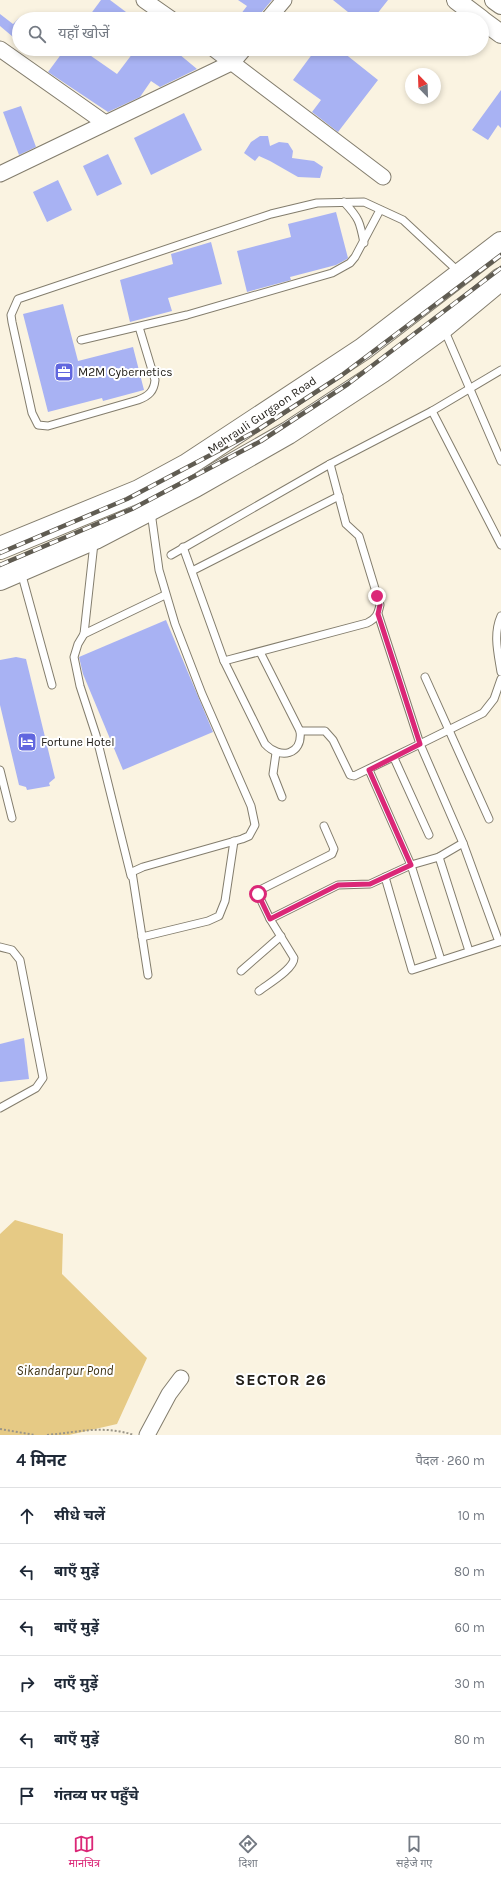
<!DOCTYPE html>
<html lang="hi">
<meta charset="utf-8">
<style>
body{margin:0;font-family:Karla,"Noto Sans Devanagari",sans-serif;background:#f2f2f3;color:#1f2937}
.compass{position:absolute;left:405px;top:68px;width:36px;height:36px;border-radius:50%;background:#fff;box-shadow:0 2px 6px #0003;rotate:337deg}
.stop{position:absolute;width:12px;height:12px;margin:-9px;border:3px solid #db2777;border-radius:50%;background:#fff}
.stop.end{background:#db2777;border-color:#fff;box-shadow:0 1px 4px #0008}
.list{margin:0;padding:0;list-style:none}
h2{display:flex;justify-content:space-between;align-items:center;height:52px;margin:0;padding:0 16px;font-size:17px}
h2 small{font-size:13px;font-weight:400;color:#747a83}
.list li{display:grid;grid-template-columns:26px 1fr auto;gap:12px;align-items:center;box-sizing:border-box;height:56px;padding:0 16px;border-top:1px solid #e0e1e3}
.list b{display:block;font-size:15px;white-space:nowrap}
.list em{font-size:13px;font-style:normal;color:#747a83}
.icon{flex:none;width:22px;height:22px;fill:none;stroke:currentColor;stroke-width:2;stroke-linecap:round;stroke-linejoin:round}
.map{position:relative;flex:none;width:501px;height:1435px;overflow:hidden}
.search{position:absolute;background:#fff;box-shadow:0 2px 6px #0003;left:12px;right:12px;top:12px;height:44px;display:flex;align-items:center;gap:10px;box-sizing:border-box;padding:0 14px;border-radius:22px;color:#747a83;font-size:15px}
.sheet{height:388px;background:#fff}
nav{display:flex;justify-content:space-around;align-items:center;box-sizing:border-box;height:56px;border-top:1px solid #e0e1e3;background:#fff;font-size:11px;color:#747a83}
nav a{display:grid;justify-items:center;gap:2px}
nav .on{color:#db2777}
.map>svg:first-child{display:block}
</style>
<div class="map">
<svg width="501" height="1435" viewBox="0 0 501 1435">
<rect width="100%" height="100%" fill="#faf3e1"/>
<!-- water -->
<path fill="#e6ca85" d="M 15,1220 L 63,1234 L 62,1274 L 147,1358 L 117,1424 L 69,1435 L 0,1435 L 0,1234 Z"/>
<!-- building -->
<g fill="#a8b2f3">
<path d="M 101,0 L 110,0 L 126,12 L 121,19 L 87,19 Z"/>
<path d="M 238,0 L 272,0 L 261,13 L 259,19 L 237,19 L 247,6 Z"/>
<path d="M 333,0 L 388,0 L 373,19 L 342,19 L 348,12 Z"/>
<path d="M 0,14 L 13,24 L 19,18 L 19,42 L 0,26 Z"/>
<path d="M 65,49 L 81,49 L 117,74 L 136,49 L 173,49 L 197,69 L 160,87 L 151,81 L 140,97 L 108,112 L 48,72 Z"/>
<path d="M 316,49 L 339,49 L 378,80 L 338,132 L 312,112 L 321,100 L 293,80 Z"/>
<path d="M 501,90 L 501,128 L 498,125 L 488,140 L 472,130 Z"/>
<path d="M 21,106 L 36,147 L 19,155 L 3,112 Z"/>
<path d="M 184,113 L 202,150 L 151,175 L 134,138 Z"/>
<path d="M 260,136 L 268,136 L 270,146 L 279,142 L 288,143 L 293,151 L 292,158 L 314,161 L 323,167 L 320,178 L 298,177 L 270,161 L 259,156 L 255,161 L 244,153 L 251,142 Z"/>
<path d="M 108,154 L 122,184 L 97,196 L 83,166 Z"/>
<path d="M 58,180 L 72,210 L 47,222 L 33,192 Z"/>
<path d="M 336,212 L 348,258 L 347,259 L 336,265 L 290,277 L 291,280 L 247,292 L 237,251 L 291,237 L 288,224 Z"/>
<path d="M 211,242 L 222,284 L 168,298 L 172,311 L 130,322 L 120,280 L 173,264 L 171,254 Z"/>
<path d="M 63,304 L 78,361 L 133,347 L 144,390 L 103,401 L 102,398 L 48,412 L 23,314 Z"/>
<path d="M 166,620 L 213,732 L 123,770 L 83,674 L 79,657 Z"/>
<path d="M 16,657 L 26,659 L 55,778 L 49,783 L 50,786 L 27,790 L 26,787 L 19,785 L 0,705 L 0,660 Z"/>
<path d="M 24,1038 L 29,1079 L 0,1082 L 0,1044 Z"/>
</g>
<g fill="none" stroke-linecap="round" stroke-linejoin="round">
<!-- service casing -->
<g stroke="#837d6d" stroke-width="9">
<g id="service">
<path d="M 344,202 C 359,218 360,222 364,243"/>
<path d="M 139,327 L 155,380 C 154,391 149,396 138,400 L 48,426 L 38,425 L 32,413 L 12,322 L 11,315 L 18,299 L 271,214 L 317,203 L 364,202 L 403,220 L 460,273"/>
<path d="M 444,329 L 501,461"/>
<path d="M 81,340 L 187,315 L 332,273 L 350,263 L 355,257 L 380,210"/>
<path d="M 432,411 L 501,545"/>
<path d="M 94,543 L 84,634 L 78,644 L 74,657 L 80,686 L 96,735 L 131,876"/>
<path d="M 183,547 L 224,661 L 265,744 C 280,760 303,755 300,731 L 260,652"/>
<path d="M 171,555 L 330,464 L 432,411 L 501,370"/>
<path d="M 192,571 L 339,496"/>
<path d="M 21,572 L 52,685"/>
<path d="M 501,616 C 493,634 498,653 501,672"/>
<path d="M 84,634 L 165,595"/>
<path d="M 224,661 L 367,623 C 376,619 378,614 380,605 L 359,536 L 346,524 L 330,464"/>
<path d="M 425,677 L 489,819"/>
<path d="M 300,731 L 325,731 L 333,740 L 350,775 L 354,776 L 420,744 L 378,614"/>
<path d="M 276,753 L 273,774 L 282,797"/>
<path d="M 394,758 L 429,835"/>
<path d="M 0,770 L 12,818"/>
<path d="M 369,770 L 411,865 L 441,960"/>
<path d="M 324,826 L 334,849 L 332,854 L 260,890 L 258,894 L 270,919 L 338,885 L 370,884 L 411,865 L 439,857 L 463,843"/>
<path d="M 439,857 L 469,951"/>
<path d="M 385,877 L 412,970 L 499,942 L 463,843 L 420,744 L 483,713 L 494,699 L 501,679"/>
<path d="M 142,937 L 208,921 L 219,916 L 225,901 L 234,841"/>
<path d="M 0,947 L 12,950 L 20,960 L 43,1078 L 36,1088 L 0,1108"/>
<path d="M 241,971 L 281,936"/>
<path d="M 148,975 L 132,872 L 143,867 L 242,839 L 249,836 L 255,825 L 251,806 L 202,694 L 175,624 L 159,570 L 151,512"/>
<path d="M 259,991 C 268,984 294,969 294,958 L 270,919"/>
</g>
</g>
<!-- minor casing -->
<g stroke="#837d6d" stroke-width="17">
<g id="minor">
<path d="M 144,0 L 171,19"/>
<path d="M 268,19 L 284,0"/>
<path d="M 0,49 L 105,123"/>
<path d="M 214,49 L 383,177"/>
<path d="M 0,174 L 233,62 L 244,49"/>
<path d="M 147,1435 L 169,1394 L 181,1378"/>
</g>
</g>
<!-- tertiary casing -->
<g stroke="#837d6d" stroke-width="20">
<g id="tertiary">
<path d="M 456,0 L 481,19"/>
<path d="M 494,0 L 501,5"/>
<path d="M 482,20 L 501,34"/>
</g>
</g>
<!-- trunk casing -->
<g stroke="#837d6d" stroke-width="24">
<g id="trunk">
<path d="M 0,548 L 139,491 L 187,465 L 363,349 L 501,243"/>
<path d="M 0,579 L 95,538 L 195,486 L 288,433 L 381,372 L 443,327 L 501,279"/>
</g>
</g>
<!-- path -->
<g stroke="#9a9588" stroke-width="2" stroke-dasharray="2 2" stroke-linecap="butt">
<path d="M 0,1429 L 35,1435"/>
<path d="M 47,1435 C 78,1432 103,1425 134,1435"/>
</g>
<!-- service -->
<use href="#service" stroke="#fff" stroke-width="7"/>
<!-- minor -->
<use href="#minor" stroke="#fff" stroke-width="15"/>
<!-- tertiary -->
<use href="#tertiary" stroke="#fff" stroke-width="18"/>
<!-- trunk -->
<use href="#trunk" stroke="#fff" stroke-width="22"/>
<!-- rail casing -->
<g stroke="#605c52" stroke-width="4.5">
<g id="rail">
<path d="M 0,553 L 127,499 L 256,431 L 342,375 L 501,255"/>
<path d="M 0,565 L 132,509 L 261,441 L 348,384 L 501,268"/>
</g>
</g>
<!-- rail -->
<use href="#rail" stroke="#fff" stroke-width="3" stroke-dasharray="9" stroke-linecap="butt"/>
</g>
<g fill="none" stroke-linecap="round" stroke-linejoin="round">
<!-- route -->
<path stroke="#db2777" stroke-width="5" d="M 258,894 L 270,919 L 338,885 L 370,884 L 411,865 L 369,770 L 420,744 L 378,614 L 380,605 L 377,596"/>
</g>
<!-- icons -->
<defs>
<g id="office-square" transform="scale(1)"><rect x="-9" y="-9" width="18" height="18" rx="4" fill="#6167df" stroke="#fff"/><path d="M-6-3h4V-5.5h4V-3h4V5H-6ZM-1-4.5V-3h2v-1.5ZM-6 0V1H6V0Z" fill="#fff"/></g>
<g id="hotel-square" transform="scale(1)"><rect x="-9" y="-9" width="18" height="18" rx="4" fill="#6167df" stroke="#fff"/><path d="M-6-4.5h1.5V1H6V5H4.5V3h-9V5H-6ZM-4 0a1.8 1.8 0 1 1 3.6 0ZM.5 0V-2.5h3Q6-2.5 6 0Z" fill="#fff"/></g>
</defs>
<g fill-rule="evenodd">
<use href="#office-square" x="64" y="372"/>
<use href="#hotel-square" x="27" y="742"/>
</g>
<g text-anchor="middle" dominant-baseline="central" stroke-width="4" stroke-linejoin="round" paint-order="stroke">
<!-- poi labels -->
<g font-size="12" fill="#24211b" stroke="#fff" text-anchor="start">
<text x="78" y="372">M2M Cybernetics</text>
<text x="41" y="742">Fortune Hotel</text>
</g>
<!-- street labels -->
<g font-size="12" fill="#24211b" stroke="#fff">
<text transform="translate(262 415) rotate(-34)">Mehrauli Gurgaon Road</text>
</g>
<!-- water labels -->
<g font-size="13" font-style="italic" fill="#3b2f10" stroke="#fff">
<text x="65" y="1370">Sikandarpur Pond</text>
</g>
<!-- district labels -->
<g font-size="16" font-weight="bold" letter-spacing="1" fill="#24211b" stroke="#fff">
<text x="281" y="1379">SECTOR 26</text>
</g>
</g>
</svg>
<svg class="compass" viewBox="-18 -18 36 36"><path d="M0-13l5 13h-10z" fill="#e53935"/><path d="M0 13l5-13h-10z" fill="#747a83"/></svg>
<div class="stop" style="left:258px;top:894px"></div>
<div class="stop end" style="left:377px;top:596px"></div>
<div class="search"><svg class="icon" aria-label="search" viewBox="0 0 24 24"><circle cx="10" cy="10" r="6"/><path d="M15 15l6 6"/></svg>यहाँ खोजें</div>
</div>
<section class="sheet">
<h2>4 मिनट<small>पैदल · 260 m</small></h2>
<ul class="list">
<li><svg class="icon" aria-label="ahead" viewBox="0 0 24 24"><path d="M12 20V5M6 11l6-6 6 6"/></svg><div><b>सीधे चलें</b></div><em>10 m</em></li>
<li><svg class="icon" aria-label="left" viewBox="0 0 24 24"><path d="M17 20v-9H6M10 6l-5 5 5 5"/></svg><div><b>बाएँ मुड़ें</b></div><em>80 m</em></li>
<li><svg class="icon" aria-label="left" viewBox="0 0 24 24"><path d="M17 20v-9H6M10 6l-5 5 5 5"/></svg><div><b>बाएँ मुड़ें</b></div><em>60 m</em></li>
<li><svg class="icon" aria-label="right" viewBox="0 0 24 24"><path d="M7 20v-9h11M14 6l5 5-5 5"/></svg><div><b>दाएँ मुड़ें</b></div><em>30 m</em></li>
<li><svg class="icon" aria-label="left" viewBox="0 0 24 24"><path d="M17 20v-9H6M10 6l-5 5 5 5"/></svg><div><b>बाएँ मुड़ें</b></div><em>80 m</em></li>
<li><svg class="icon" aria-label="arrive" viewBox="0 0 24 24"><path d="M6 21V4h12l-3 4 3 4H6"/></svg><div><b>गंतव्य पर पहुँचे</b></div></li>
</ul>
</section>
<nav>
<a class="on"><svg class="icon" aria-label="map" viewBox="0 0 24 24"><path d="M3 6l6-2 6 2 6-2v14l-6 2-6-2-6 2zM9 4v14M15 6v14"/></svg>मानचित्र</a>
<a><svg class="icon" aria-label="directions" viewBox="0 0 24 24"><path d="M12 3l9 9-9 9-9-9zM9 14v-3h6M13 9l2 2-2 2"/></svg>दिशा</a>
<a><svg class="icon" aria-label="saved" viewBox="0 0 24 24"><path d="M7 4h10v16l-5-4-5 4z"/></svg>सहेजे गए</a>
</nav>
